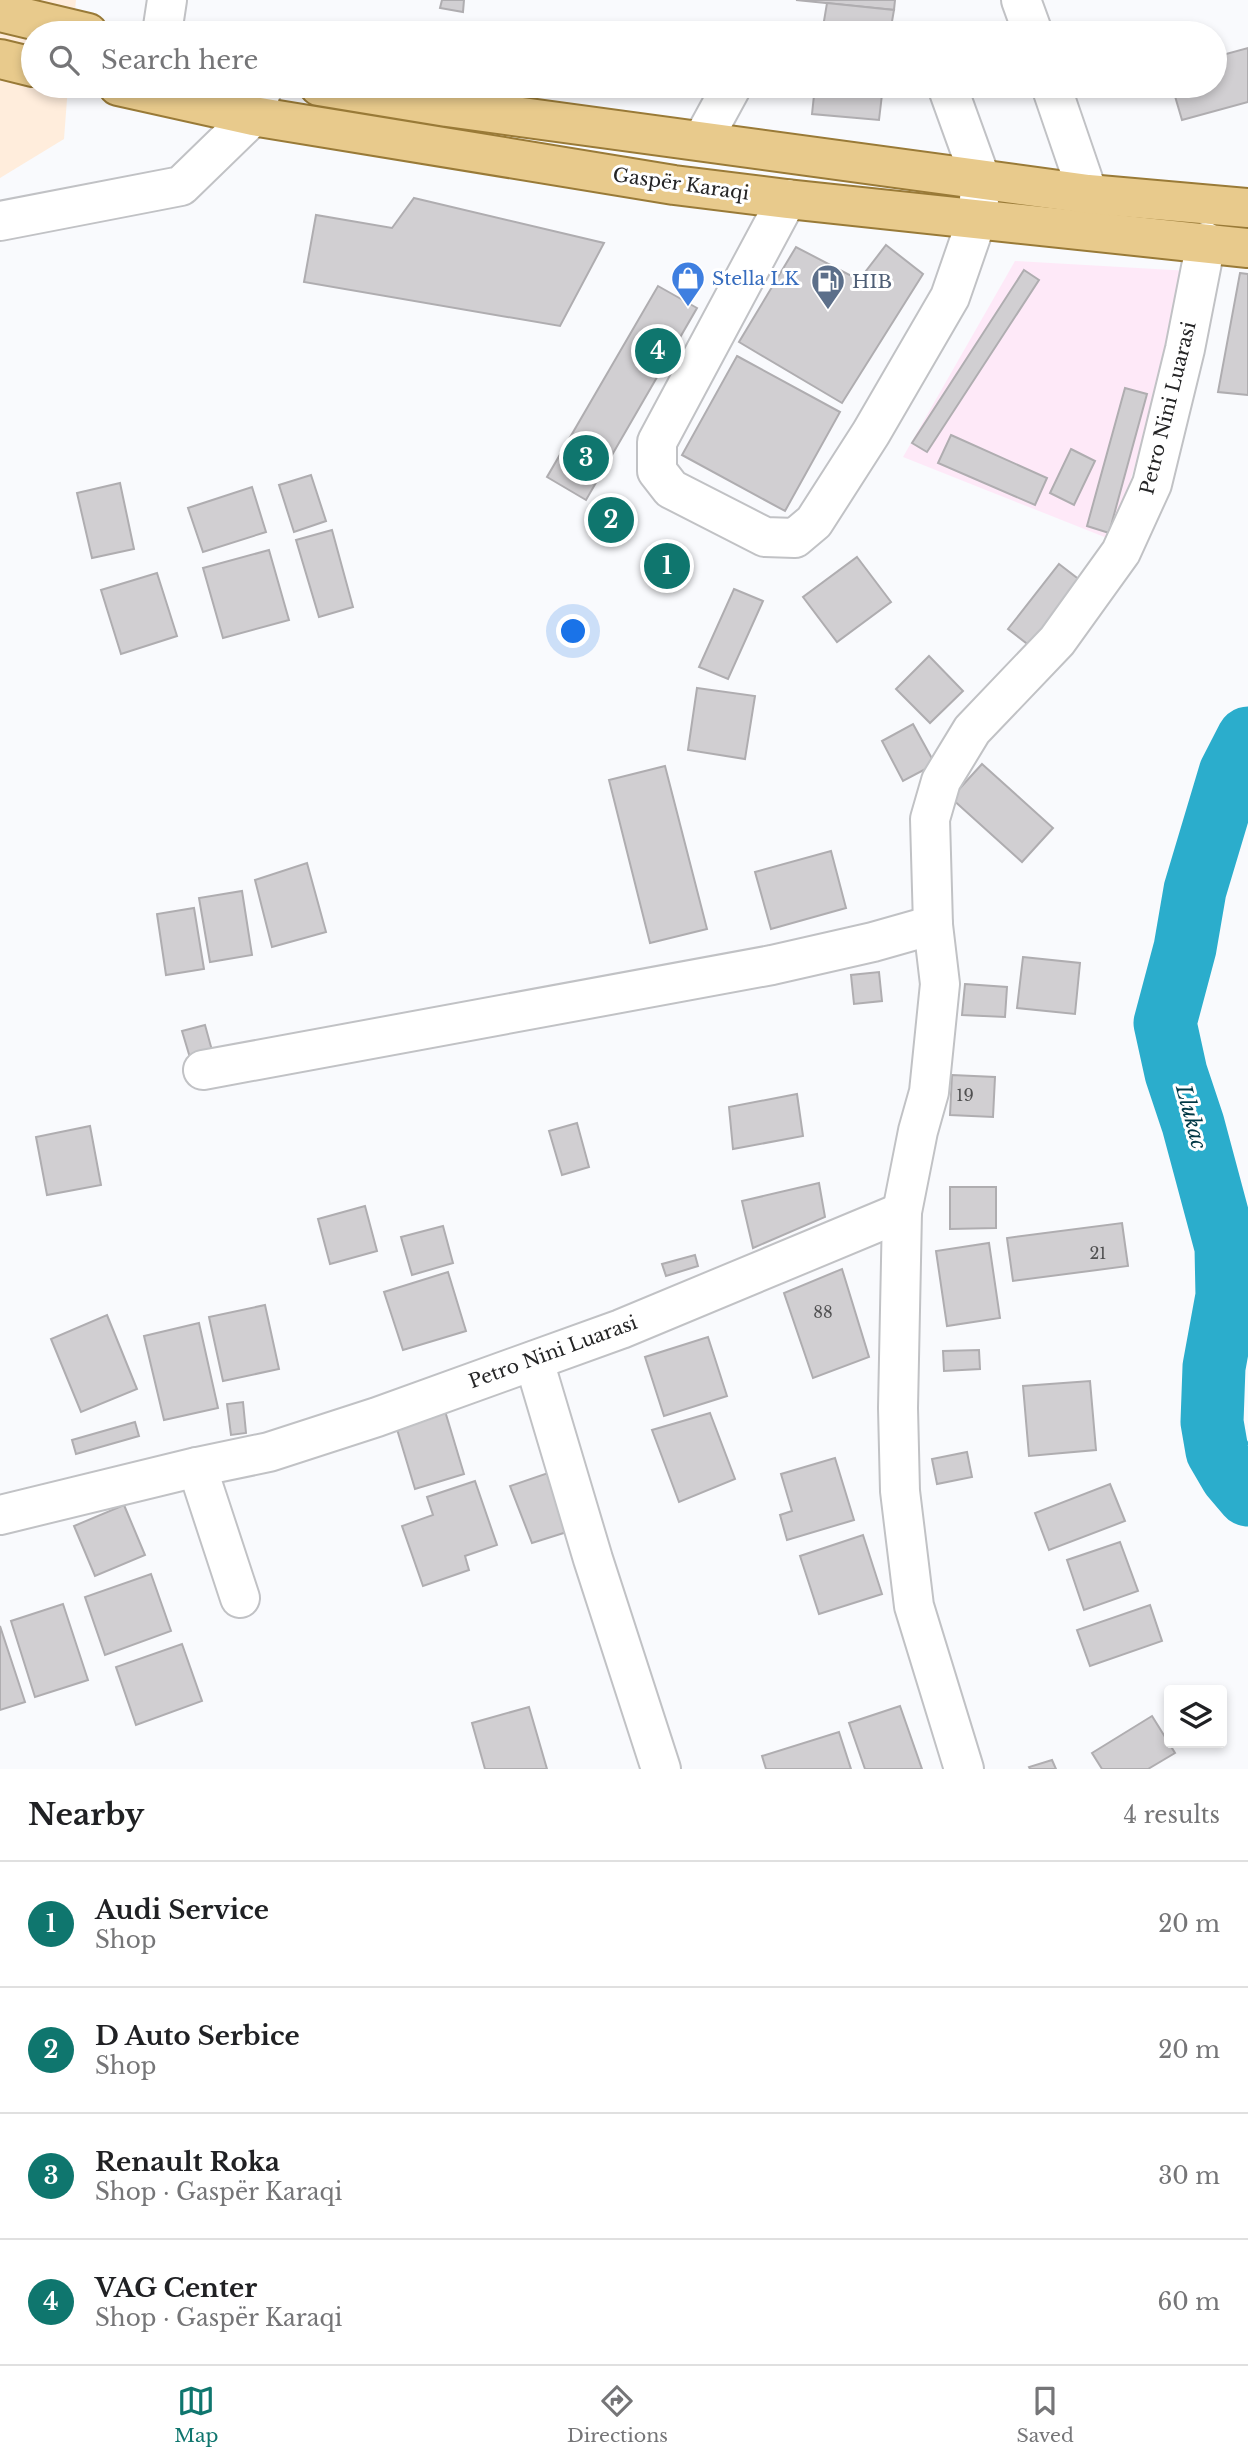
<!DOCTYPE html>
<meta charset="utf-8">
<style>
body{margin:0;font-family:"Libre Baskerville",serif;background:#f6f6f6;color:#202124}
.controls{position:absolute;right:21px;bottom:21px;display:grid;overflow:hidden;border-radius:7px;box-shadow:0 4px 10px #0003}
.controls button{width:63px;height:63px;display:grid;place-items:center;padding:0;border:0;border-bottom:2px solid #e0e0e0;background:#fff;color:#202124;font:35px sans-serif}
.you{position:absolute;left:574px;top:632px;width:24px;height:24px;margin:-18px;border:5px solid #fff;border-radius:50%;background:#1a73e8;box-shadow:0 0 0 10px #1a73e833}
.badge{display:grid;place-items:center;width:46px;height:46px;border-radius:50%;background:#0f766e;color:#fff;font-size:23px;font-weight:700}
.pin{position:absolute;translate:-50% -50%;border:4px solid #fff;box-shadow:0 2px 7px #0006}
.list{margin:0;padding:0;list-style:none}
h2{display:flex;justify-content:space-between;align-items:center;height:91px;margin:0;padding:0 28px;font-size:30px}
h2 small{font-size:23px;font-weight:400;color:#757577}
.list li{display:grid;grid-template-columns:46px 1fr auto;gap:21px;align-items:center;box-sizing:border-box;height:126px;padding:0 28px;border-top:2px solid #e0e0e0}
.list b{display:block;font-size:26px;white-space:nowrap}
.list p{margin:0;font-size:23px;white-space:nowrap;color:#757577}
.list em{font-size:23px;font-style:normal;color:#757577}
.icon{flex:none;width:38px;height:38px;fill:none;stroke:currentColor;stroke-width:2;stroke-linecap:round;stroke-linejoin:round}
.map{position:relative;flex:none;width:1248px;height:1769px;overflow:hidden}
.search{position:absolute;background:#fff;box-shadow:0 4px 10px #0003;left:21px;right:21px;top:21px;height:77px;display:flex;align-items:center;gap:18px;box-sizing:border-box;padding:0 24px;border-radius:38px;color:#757577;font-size:26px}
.sheet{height:595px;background:#fff}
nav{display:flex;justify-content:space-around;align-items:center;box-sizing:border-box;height:98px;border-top:2px solid #e0e0e0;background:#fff;font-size:19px;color:#757577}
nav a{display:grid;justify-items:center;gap:4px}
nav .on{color:#0f766e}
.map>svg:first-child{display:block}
</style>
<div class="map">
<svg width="1248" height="1769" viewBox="0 0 1248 1769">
<rect width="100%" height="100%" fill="#f9fafd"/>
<!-- commercial -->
<path fill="#fee9f8" d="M 1015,261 L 1190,271 L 1158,391 L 1112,540 L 903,457 Z"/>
<!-- industrial -->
<path fill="#ffeddc" d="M 0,0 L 76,0 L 73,33 L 33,33 L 33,86 L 68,86 L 64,139 L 0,178 Z"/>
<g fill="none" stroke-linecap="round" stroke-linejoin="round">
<!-- river -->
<path stroke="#2badcc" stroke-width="63" d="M 1248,738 L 1230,773 L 1195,890 L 1185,948 L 1165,1023 L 1176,1073 L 1193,1124 L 1226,1247 L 1227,1296 L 1214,1367 L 1212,1422 L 1217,1451 L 1231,1475 L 1248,1495"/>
</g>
<!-- building -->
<g fill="#d1cfd2" stroke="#afadb0" stroke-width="2">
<path d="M 442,0 L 464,0 L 463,12 L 440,8 Z"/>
<path d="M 796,0 L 895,0 L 894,10 Z"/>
<path d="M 827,3 L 894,10 L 890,33 L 822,33 Z"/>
<path d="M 1248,48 L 1248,102 L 1182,120 L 1172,86 L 1215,86 L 1215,57 Z"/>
<path d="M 815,86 L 883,86 L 879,120 L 812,114 Z"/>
<path d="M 414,198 L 604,243 L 560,326 L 304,282 L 316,215 L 392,228 Z"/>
<path d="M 886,245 L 923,274 L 842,403 L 739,342 L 796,247 L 859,280 Z"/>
<path d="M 1024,270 L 1039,280 L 927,452 L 912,443 Z"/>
<path d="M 1240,273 L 1248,274 L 1248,395 L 1218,392 Z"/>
<path d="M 658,286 L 697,308 L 586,500 L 547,477 Z"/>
<path d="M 737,356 L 840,412 L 785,511 L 682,455 Z"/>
<path d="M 1125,388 L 1147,394 L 1109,533 L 1087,526 Z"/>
<path d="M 951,435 L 1047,478 L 1035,505 L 938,463 Z"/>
<path d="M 1071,449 L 1095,461 L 1074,505 L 1050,493 Z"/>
<path d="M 311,475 L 326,521 L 294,532 L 279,485 Z"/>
<path d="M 120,483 L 134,549 L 92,558 L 77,493 Z"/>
<path d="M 252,487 L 266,532 L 203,552 L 188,508 Z"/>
<path d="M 332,530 L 353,607 L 319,617 L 296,540 Z"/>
<path d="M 269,550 L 289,620 L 223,638 L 203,568 Z"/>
<path d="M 857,557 L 891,602 L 837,642 L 803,597 Z"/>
<path d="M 1059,564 L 1081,581 L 1030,646 L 1008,629 Z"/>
<path d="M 157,573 L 177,636 L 121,654 L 101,590 Z"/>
<path d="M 734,589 L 763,601 L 728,679 L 699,667 Z"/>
<path d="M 929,656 L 963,691 L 930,723 L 896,689 Z"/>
<path d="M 697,688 L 755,696 L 745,759 L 688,750 Z"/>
<path d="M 913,724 L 935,764 L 903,781 L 882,741 Z"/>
<path d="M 982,764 L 1053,828 L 1022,862 L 951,798 Z"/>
<path d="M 665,766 L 707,929 L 650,943 L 609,780 Z"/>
<path d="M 831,851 L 846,908 L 771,929 L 755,872 Z"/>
<path d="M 307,863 L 326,932 L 272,947 L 255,880 Z"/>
<path d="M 242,891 L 252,955 L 210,962 L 199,898 Z"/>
<path d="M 194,908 L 204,969 L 166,975 L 157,914 Z"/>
<path d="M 1023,957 L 1080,963 L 1075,1014 L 1017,1008 Z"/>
<path d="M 879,972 L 882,1001 L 854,1004 L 851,975 Z"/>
<path d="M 965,984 L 1007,987 L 1005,1017 L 962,1015 Z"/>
<path d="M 205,1025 L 213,1054 L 191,1061 L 182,1031 Z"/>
<path d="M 952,1075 L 995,1077 L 993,1117 L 950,1115 Z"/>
<path d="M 797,1094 L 803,1136 L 733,1149 L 729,1107 Z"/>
<path d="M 577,1123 L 589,1167 L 562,1175 L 549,1131 Z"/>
<path d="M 90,1126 L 101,1185 L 47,1195 L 36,1137 Z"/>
<path d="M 819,1183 L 825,1217 L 753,1248 L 742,1201 Z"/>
<path d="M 950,1187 L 996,1187 L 996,1228 L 950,1229 Z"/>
<path d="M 365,1206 L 377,1251 L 330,1264 L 318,1219 Z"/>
<path d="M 1122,1223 L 1128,1266 L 1013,1281 L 1007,1238 Z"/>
<path d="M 443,1226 L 453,1263 L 412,1275 L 401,1237 Z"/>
<path d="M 989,1243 L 1000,1318 L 947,1326 L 936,1251 Z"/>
<path d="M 695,1255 L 698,1266 L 666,1276 L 662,1264 Z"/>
<path d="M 842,1269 L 869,1357 L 813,1378 L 784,1293 Z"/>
<path d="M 448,1272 L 466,1331 L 403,1350 L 384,1292 Z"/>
<path d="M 265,1305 L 279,1369 L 223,1381 L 209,1317 Z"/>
<path d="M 107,1315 L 137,1389 L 81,1412 L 51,1339 Z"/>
<path d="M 199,1323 L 218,1408 L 164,1420 L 144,1336 Z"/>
<path d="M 708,1337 L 727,1396 L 664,1416 L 645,1357 Z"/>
<path d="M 979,1350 L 980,1369 L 944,1371 L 943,1351 Z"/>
<path d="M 1090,1381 L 1096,1450 L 1029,1456 L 1023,1386 Z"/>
<path d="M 243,1402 L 246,1433 L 231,1435 L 227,1404 Z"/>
<path d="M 445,1411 L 464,1474 L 415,1489 L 396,1426 Z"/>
<path d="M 710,1413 L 735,1479 L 679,1502 L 652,1430 Z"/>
<path d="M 135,1422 L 139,1436 L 76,1454 L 72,1440 Z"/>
<path d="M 967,1452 L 972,1477 L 937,1484 L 932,1459 Z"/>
<path d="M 835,1458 L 854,1520 L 787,1540 L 780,1515 L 792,1511 L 781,1474 Z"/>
<path d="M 551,1472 L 570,1531 L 532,1543 L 510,1486 Z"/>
<path d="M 475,1481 L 497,1545 L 465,1556 L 469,1570 L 423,1586 L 402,1526 L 433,1515 L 427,1497 Z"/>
<path d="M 1110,1484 L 1125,1521 L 1049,1550 L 1035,1513 Z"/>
<path d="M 124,1505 L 145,1555 L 95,1576 L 74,1526 Z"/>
<path d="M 863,1535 L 882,1594 L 819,1614 L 800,1556 Z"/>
<path d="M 1120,1542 L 1138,1591 L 1084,1610 L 1067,1560 Z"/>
<path d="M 151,1574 L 171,1631 L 105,1655 L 85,1597 Z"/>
<path d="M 63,1604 L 88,1680 L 35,1697 L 11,1621 Z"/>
<path d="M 1150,1605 L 1162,1641 L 1090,1666 L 1077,1630 Z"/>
<path d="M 0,1626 L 25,1702 L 0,1710 Z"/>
<path d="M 182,1644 L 202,1701 L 136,1725 L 116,1667 Z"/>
<path d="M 900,1706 L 922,1769 L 865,1769 L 849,1723 Z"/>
<path d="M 529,1707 L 547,1769 L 485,1769 L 472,1723 Z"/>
<path d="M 1152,1716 L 1175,1753 L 1148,1769 L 1102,1769 L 1092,1753 Z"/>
<path d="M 839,1732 L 851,1769 L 766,1769 L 762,1756 Z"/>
<path d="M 1052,1760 L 1056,1769 L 1030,1769 L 1029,1767 Z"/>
</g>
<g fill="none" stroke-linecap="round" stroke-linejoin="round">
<!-- minor casing -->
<g stroke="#c1c2c5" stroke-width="42">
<g id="minor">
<path d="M 1021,0 L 1033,33"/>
<path d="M 162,33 L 167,0"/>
<path d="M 1051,86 L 1088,194"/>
<path d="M 702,141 L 732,86"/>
<path d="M 787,199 L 657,442 L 657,471 L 671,489 L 765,537 L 795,538 L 814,522 L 871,433 L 950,297 L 977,219 L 981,180 L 947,86"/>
<path d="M 0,221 L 181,186 L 253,116 L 263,86"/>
<path d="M 203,1070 L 772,965 L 873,942 L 933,925"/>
<path d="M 534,1361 L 593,1559 L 661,1769"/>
<path d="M 197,1467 L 240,1598"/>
<path d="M 0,1515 L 197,1467 L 269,1452 L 377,1417 L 621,1329 L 902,1212"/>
<path d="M 964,1769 L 914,1606 L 900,1491 L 898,1408 L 902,1212 L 918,1131 L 929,1092 L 940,984 L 933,925 L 930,819 L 941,781 L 972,730 L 1057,641 L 1121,552 L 1152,484 L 1185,349 L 1206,242"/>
</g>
</g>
<!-- major casing -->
<g stroke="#997a37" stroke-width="42">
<g id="major">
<path d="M 0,12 L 88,33"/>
<path d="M 0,59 L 33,67"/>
<path d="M 118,86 L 253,116 L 674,185 L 787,199 L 1248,248"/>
<path d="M 319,86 L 447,107 L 1088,194 L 1248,208"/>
</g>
</g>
<!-- minor -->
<use href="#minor" stroke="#fff" stroke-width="38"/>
<!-- major -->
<use href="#major" stroke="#e8ca8c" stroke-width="38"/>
</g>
<!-- icons -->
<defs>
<g id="shop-pin" transform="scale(1.75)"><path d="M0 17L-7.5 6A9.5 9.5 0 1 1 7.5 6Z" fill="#3f7fe0" stroke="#fff"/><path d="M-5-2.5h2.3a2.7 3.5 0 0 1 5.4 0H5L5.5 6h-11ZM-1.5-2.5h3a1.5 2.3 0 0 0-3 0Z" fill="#fff"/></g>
<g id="fuel-pin" transform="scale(1.75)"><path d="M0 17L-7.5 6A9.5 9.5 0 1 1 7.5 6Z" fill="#5c6f8a" stroke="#fff"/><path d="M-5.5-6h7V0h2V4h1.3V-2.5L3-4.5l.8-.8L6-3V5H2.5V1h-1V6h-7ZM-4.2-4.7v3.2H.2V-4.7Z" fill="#fff"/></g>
</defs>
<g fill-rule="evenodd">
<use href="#shop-pin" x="688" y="278"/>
<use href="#fuel-pin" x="828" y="281"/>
</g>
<g text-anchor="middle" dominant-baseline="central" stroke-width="6" stroke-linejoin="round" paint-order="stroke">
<!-- number labels -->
<g font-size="16" fill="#505051">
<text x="965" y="1095">19</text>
<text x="1098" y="1253">21</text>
<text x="823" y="1312">88</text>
</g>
<!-- street labels -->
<g font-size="19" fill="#252526" stroke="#fff">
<text transform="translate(681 184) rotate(8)">Gaspër Karaqi</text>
<text transform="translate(1168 408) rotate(-76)">Petro Nini Luarasi</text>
<text transform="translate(553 1352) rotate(-20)">Petro Nini Luarasi</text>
</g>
<!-- shop labels -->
<g font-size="19" fill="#366cbe" stroke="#fff" text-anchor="start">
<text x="712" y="278">Stella LK</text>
</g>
<!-- service labels -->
<g font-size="19" fill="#4e5e75" stroke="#fff" text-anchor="start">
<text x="852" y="281">HIB</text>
</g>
<!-- water labels -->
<g font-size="21" font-style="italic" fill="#003845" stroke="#fff">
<text transform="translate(1191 1117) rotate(75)">Llukac</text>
</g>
</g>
</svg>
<div class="controls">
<button><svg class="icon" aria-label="layers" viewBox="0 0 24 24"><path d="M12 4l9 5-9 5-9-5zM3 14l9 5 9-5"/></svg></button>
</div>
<div class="you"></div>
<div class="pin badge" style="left:667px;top:566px">1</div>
<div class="pin badge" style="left:611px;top:520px">2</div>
<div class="pin badge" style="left:586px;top:458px">3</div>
<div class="pin badge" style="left:658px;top:351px">4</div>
<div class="search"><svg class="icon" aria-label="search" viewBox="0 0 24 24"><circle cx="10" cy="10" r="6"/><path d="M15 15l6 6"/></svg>Search here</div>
</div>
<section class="sheet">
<h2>Nearby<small>4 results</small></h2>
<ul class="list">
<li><span class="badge">1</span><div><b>Audi Service</b><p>Shop</p></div><em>20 m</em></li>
<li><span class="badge">2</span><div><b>D Auto Serbice</b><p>Shop</p></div><em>20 m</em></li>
<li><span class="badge">3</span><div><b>Renault Roka</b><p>Shop · Gaspër Karaqi</p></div><em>30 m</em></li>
<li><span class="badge">4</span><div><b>VAG Center</b><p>Shop · Gaspër Karaqi</p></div><em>60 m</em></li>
</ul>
</section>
<nav>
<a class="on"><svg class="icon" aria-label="map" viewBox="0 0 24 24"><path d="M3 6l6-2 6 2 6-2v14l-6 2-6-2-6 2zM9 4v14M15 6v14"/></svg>Map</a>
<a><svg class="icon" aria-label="directions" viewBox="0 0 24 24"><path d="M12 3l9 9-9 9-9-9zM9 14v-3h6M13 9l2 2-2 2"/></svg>Directions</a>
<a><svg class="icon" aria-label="saved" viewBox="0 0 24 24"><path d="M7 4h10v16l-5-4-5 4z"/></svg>Saved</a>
</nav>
